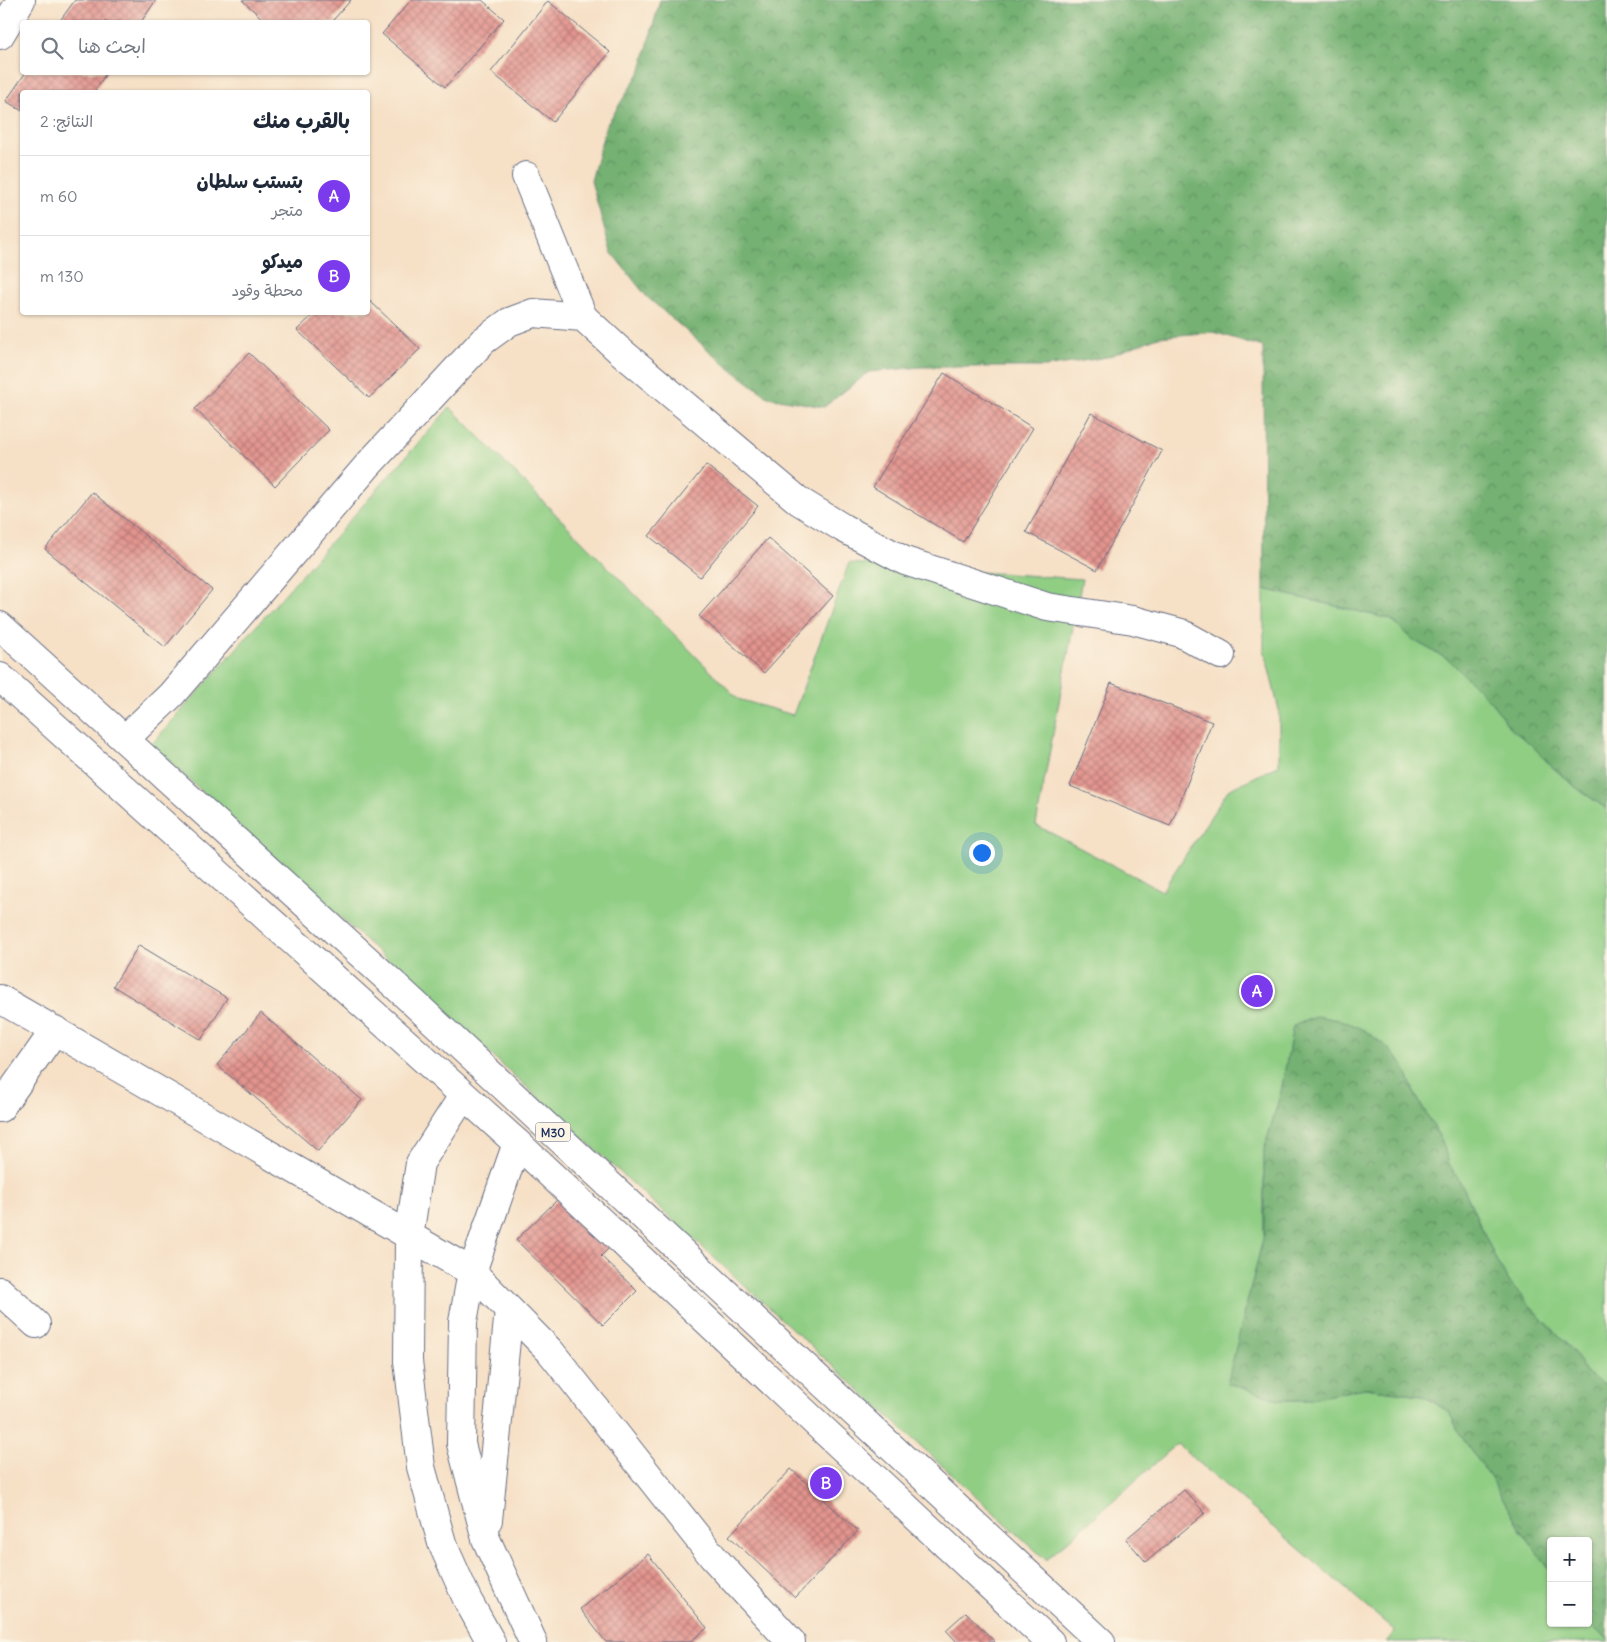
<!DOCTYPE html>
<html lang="ar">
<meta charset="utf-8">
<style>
body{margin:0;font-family:Delius,"Playpen Sans Arabic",sans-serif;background:#f2f2f3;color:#1f2937;direction:rtl}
.controls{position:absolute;right:15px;bottom:15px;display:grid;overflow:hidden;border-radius:5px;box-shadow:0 1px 4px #0004}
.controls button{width:45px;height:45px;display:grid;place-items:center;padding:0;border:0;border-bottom:1px solid #e0e1e3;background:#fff;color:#1f2937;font:25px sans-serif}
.you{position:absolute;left:981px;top:852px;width:18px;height:18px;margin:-12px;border:4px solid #fff;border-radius:50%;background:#1a73e8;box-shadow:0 0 0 8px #1a73e833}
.badge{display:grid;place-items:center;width:32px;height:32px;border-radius:50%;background:#7c3aed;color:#fff;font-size:16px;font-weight:700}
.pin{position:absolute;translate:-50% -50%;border:2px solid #fff;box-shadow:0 1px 5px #0006}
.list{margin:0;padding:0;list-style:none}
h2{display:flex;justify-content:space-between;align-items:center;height:65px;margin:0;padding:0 20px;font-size:21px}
h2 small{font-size:16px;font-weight:400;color:#747a83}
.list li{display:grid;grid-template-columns:32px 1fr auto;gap:15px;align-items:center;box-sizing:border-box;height:80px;padding:0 20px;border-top:1px solid #e0e1e3}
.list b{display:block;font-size:19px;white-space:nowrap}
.list p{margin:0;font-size:16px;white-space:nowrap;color:#747a83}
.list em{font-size:16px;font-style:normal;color:#747a83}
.icon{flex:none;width:28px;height:28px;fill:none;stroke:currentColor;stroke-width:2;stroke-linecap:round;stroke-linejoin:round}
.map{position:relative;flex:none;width:1607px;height:1642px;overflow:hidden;direction:ltr}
.search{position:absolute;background:#fff;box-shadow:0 1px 4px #0004;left:20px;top:20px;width:350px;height:55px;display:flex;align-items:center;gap:12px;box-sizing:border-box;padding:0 18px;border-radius:5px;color:#747a83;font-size:19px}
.panel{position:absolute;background:#fff;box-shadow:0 1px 4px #0004;left:20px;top:90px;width:350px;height:225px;border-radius:5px;direction:rtl}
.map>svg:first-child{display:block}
</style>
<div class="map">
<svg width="1607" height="1642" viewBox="0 0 1607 1642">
<defs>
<pattern id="forest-crowns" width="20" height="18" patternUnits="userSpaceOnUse" patternTransform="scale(1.25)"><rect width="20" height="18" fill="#74b172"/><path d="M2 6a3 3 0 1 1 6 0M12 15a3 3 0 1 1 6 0" fill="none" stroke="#5e9061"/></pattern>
<pattern id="building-cross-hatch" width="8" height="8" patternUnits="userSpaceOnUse" patternTransform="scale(1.25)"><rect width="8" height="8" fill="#e3948e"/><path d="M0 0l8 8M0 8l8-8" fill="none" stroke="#b77977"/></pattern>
</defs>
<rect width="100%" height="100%" fill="#fcf5e5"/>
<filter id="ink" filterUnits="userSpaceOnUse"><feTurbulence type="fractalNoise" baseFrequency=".02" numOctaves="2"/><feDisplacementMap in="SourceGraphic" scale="10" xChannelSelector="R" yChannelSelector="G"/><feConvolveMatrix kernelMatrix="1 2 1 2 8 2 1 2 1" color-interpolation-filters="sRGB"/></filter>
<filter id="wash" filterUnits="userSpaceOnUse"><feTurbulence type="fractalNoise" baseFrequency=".0096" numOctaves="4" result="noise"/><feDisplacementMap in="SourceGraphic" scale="20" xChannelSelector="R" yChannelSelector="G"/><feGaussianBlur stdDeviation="1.12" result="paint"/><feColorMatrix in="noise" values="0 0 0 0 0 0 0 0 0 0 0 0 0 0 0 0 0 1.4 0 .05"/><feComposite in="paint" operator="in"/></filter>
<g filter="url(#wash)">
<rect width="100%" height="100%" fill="#f6e0c6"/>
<!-- green -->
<path fill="#90ce84" stroke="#567e71" d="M 450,407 L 738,699 L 793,715 L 849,563 L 1082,579 L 1036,825 L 1162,891 L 1228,790 L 1279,765 L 1279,710 L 1264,649 L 1264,589 L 1390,619 L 1415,641 L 1449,660 L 1493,704 L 1510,728 L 1532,745 L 1552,767 L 1578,789 L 1607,809 L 1607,1386 L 1586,1373 L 1573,1351 L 1512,1286 L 1498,1264 L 1464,1189 L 1449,1164 L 1442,1141 L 1415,1094 L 1403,1065 L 1293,1027 L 1281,1092 L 1264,1150 L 1264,1235 L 1244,1315 L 1279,1400 L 1306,1400 L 1364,1388 L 1422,1395 L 1449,1412 L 1461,1436 L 1490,1477 L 1520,1529 L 1551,1572 L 1551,1623 L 1588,1623 L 1607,1639 L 1607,1642 L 1386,1642 L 1395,1631 L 1177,1444 L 1046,1560 L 151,745 Z"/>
<!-- forest -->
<g fill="url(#forest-crowns)" stroke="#487068">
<path d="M 660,0 L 1607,0 L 1607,809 L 1578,789 L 1552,767 L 1532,745 L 1510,728 L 1493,704 L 1449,660 L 1415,641 L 1390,619 L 1264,589 L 1263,347 L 1213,332 L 1158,337 L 1107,357 L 1046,367 L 920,367 L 869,372 L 824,407 L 768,397 L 728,367 L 647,297 L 611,252 L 591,181 L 606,126 L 641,70 Z"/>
<path d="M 1317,1016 L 1344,1021 L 1366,1031 L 1386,1046 L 1403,1065 L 1415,1094 L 1442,1141 L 1449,1164 L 1464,1189 L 1498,1264 L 1512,1286 L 1573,1351 L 1586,1373 L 1607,1386 L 1607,1639 L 1588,1623 L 1588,1541 L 1551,1541 L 1551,1572 L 1520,1529 L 1490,1477 L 1461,1436 L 1449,1412 L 1422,1395 L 1364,1388 L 1306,1400 L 1279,1400 L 1227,1383 L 1264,1235 L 1264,1150 L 1281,1092 L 1293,1026 Z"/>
</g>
<g id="blocks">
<!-- building -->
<g fill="url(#building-cross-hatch)">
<path d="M 75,0 L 156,0 L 141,22 L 59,22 Z"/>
<path d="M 242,0 L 351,0 L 334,19 L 337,22 L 266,22 Z"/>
<path d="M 411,0 L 482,0 L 504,19 L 445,87 L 382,34 Z"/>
<path d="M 548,1 L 610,52 L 553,122 L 491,72 Z"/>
<path d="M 26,72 L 107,72 L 94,92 L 22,92 L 22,111 L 6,101 Z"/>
<path d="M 368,299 L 420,349 L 369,398 L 297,330 L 316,312 L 368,312 Z"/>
<path d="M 249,353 L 329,430 L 275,486 L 195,409 Z"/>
<path d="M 944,373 L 1033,428 L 963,542 L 873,487 Z"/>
<path d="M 1091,413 L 1162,451 L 1097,570 L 1026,532 Z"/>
<path d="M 706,465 L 758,506 L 700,577 L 649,536 Z"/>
<path d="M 92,492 L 212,590 L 165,647 L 45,549 Z"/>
<path d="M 768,538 L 833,596 L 764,673 L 699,616 Z"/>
<path d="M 1111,683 L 1212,722 L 1170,826 L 1070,786 Z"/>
<path d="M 139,945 L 227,998 L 201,1040 L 113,986 Z"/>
<path d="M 261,1013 L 362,1100 L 318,1151 L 217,1065 Z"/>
<path d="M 558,1199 L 609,1248 L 601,1256 L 637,1291 L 603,1325 L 516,1240 Z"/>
<path d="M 791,1469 L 858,1531 L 795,1598 L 729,1536 Z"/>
<path d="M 1184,1490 L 1205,1513 L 1146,1562 L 1126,1539 Z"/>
<path d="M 648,1554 L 707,1628 L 690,1642 L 606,1642 L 580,1609 Z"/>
<path d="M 966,1612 L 995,1642 L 957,1642 L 946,1630 Z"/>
</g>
</g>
</g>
<g filter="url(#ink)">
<use href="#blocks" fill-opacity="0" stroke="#686d82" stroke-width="1"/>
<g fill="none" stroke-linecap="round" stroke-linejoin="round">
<!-- minor casing -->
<g stroke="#686d82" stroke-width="30">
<g id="minor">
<path d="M 0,35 L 21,0"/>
<path d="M 526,176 L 583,317"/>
<path d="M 126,738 L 171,695 L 368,465 L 483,341 L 509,322 L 533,313 L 583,317 L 619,350 L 799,501 L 843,528 L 905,561 L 1047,607 L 1133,620 L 1181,633 L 1221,655"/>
<path d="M 0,999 L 472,1272 L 550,1351 L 713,1557 L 791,1642"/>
<path d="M 463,1096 L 420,1163 L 409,1237 L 408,1361 L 421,1467 L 442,1543 L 467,1599 L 491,1642"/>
<path d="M 0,1108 L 55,1030"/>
<path d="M 517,1143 L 472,1272 L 463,1322 L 461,1444 L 486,1539 L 533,1642"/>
<path d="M 0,1291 L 36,1324"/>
<path d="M 488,1520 L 509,1310"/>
</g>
</g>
<!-- highway casing -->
<g stroke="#686d82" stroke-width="30">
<g id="highway">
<path d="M 0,626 L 399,989 L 1101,1642"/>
<path d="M 0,677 L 517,1143 L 1050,1642"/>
</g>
</g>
<!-- minor -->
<use href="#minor" stroke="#fff" stroke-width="28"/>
<!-- highway -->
<use href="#highway" stroke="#fff" stroke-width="28"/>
</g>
</g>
<g text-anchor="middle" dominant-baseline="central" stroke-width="4" stroke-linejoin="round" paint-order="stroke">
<!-- shield labels -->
<rect fill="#fcf5e5" stroke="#5e6a86" stroke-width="1" x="535.5" y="1122.5" width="35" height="19" rx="4"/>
<g font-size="12" font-weight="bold" fill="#1b2f5e">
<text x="553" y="1132">M30</text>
</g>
</g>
</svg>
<div class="controls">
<button>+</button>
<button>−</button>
</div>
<div class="you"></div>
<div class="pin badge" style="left:1257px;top:991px">A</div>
<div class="pin badge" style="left:826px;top:1483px">B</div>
<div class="search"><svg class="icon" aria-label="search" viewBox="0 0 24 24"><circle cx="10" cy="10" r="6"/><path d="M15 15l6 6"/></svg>ابحث هنا</div>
<section class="panel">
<h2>بالقرب منك<small>النتائج: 2</small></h2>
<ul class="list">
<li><span class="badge">A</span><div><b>بتستب سلطان</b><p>متجر</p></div><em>60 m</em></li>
<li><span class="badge">B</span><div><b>ميدكو</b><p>محطة وقود</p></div><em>130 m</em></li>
</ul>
</section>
</div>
